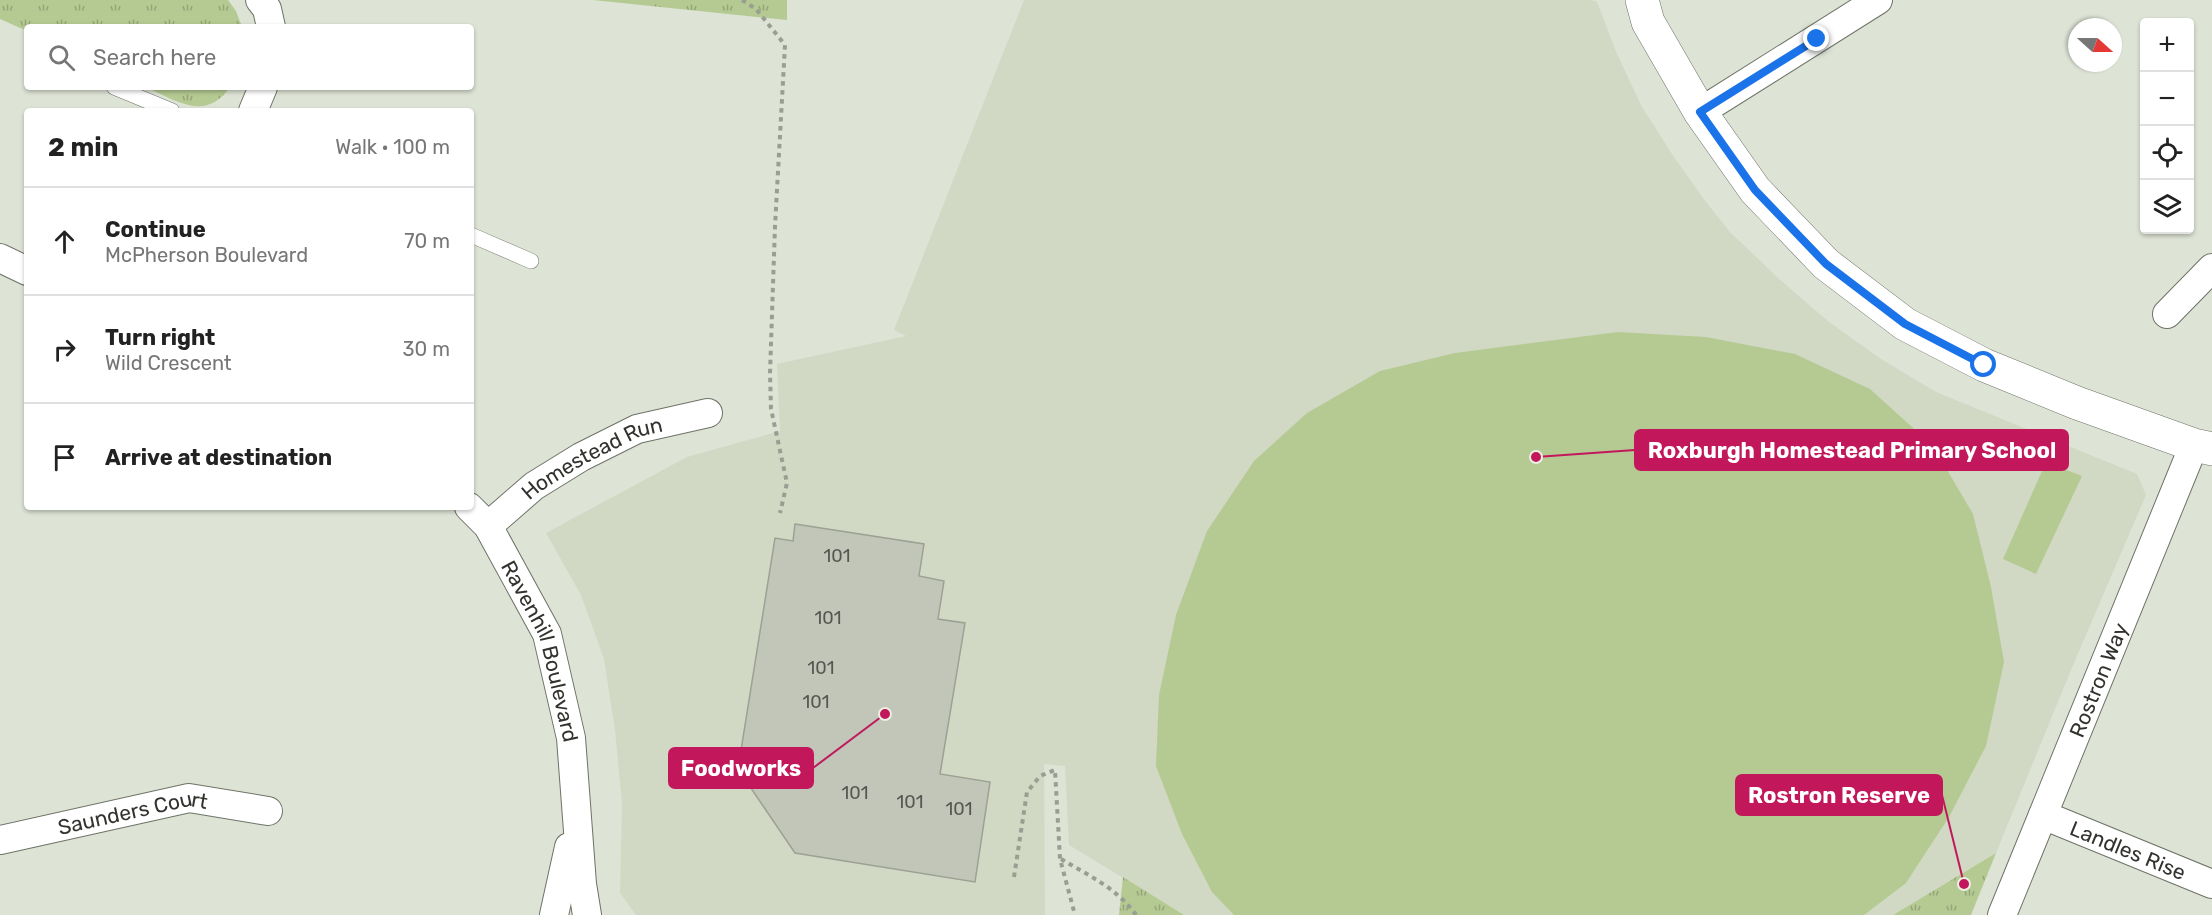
<!DOCTYPE html>
<meta charset="utf-8">
<style>
body{margin:0;font-family:Rubik,sans-serif;background:#f2f2f2;color:#222}
.controls{position:absolute;right:18px;top:18px;display:grid;overflow:hidden;border-radius:6px;box-shadow:0 2px 4px #0004}
.controls button{width:54px;height:54px;display:grid;place-items:center;padding:0;border:0;border-bottom:2px solid #e0e0e0;background:#fff;color:#222;font:30px sans-serif}
.compass{position:absolute;left:2068px;top:18px;width:54px;height:54px;border-radius:50%;background:#fff;box-shadow:0 2px 4px #0004;rotate:111deg}
.stop{position:absolute;width:18px;height:18px;margin:-14px;border:4px solid #1a73e8;border-radius:50%;background:#fff}
.stop.end{background:#1a73e8;border-color:#fff;box-shadow:0 2px 6px #0008}
.list{margin:0;padding:0;list-style:none}
h2{display:flex;justify-content:space-between;align-items:center;height:78px;margin:0;padding:0 24px;font-size:26px}
h2 small{font-size:20px;font-weight:400;color:#767676}
.list li{display:grid;grid-template-columns:39px 1fr auto;gap:18px;align-items:center;box-sizing:border-box;height:108px;padding:0 24px;border-top:2px solid #e0e0e0}
.list b{display:block;font-size:22px;white-space:nowrap}
.list p{margin:0;font-size:20px;white-space:nowrap;color:#767676}
.list em{font-size:20px;font-style:normal;color:#767676}
.icon{flex:none;width:33px;height:33px;fill:none;stroke:currentColor;stroke-width:2;stroke-linecap:round;stroke-linejoin:round}
.map{position:relative;flex:none;width:2212px;height:915px;overflow:hidden}
.search{position:absolute;background:#fff;box-shadow:0 2px 4px #0004;left:24px;top:24px;width:450px;height:66px;display:flex;align-items:center;gap:15px;box-sizing:border-box;padding:0 21px;border-radius:6px;color:#767676;font-size:22px}
.panel{position:absolute;background:#fff;box-shadow:0 2px 4px #0004;left:24px;top:108px;width:450px;height:402px;border-radius:6px}
.map>svg:first-child{display:block}
</style>
<div class="map">
<svg width="2212" height="915" viewBox="0 0 2212 915">
<defs>
<pattern id="park-tufts" width="24" height="20" patternUnits="userSpaceOnUse" patternTransform="scale(1.5)"><rect width="24" height="20" fill="#b5ca92"/><path d="M3 7l-1-3M5 7V3M7 7l1-3M15 17l-1-3M17 17v-4M19 17l1-3" fill="none" stroke="#94a578"/></pattern>
</defs>
<rect width="100%" height="100%" fill="#dde3d5"/>
<!-- built -->
<path fill="#d1d9c5" d="M 1024,0 L 1591,0 L 1597,2 L 1617,54 L 1642,107 L 1672,154 L 1703,198 L 1729,231 L 1778,278 L 1829,322 L 1881,359 L 1936,392 L 2137,474 L 2146,495 L 2071,670 L 1996,853 L 1893,915 L 1184,915 L 1069,845 L 1065,766 L 1044,764 L 1045,915 L 636,915 L 620,893 L 622,804 L 615,730 L 604,659 L 581,595 L 546,533 L 687,457 L 780,431 L 777,364 L 906,336 L 894,330 Z"/>
<!-- green -->
<g fill="#b5ca92">
<path d="M 1618,332 L 1706,337 L 1795,354 L 1870,389 L 1933,446 L 1973,514 L 1991,587 L 2004,662 L 1986,746 L 1949,817 L 1906,883 L 1864,915 L 1234,915 L 1212,892 L 1182,834 L 1156,766 L 1159,695 L 1176,615 L 1207,531 L 1254,461 L 1307,413 L 1380,371 L 1455,353 Z"/>
<path d="M 2046,462 L 2082,476 L 2036,574 L 2003,559 Z"/>
</g>
<!-- park -->
<g fill="url(#park-tufts)">
<path d="M 0,0 L 228,0 L 236,11 L 242,27 L 27,27 L 27,31 L 0,19 Z"/>
<path d="M 593,0 L 787,0 L 787,20 Z"/>
<path d="M 146,87 L 230,87 C 206,122 176,101 146,87 Z"/>
<path d="M 1996,853 L 1971,915 L 1893,915 Z"/>
<path d="M 1123,877 L 1184,915 L 1119,915 Z"/>
</g>
<!-- building -->
<path fill="#c1c6b9" stroke="#9ca194" stroke-width="1.5" d="M 795,524 L 924,544 L 919,576 L 944,581 L 938,619 L 965,623 L 940,774 L 990,782 L 975,882 L 795,853 L 738,769 L 775,538 L 793,541 Z"/>
<g fill="none" stroke-linecap="round" stroke-linejoin="round">
<!-- lane casing -->
<g stroke="#6e7367" stroke-width="16">
<g id="lane">
<path d="M 114,87 L 172,111"/>
<path d="M 471,235 L 531,261"/>
</g>
</g>
<!-- street casing -->
<g stroke="#6e7367" stroke-width="30">
<g id="street">
<path d="M 260,0 L 267,9 L 271,27"/>
<path d="M 253,111 L 263,87"/>
<path d="M 1700,112 L 1878,0"/>
<path d="M 0,258 L 27,271"/>
<path d="M 2167,314 L 2212,268"/>
<path id="s1" d="M 469,507 L 488,526 L 547,634 L 571,738 L 582,884 L 587,915"/>
<path id="s2" d="M 488,526 L 534,486 L 581,457 L 637,429 L 708,413"/>
<path id="s3" d="M 2043,815 L 2212,884"/>
<path id="s4" d="M 0,840 L 189,798 L 268,811"/>
<path d="M 554,915 L 569,847"/>
<path id="s5" d="M 2002,915 L 2194,445"/>
</g>
</g>
<!-- secondary casing -->
<g stroke="#6e7367" stroke-width="34">
<path id="secondary" d="M 1642,0 L 1648,22 L 1700,112 L 1755,190 L 1826,264 L 1905,324 L 1984,365 L 2077,403 L 2194,445 L 2212,449"/>
</g>
<!-- path -->
<g stroke="#999e93" stroke-width="4" stroke-dasharray="4.5 4.5" stroke-linecap="butt">
<path d="M 742,0 L 756,9 L 785,45 L 775,226 L 770,373 L 771,409 L 787,483 L 780,513"/>
<path d="M 1061,859 C 1088,875 1118,889 1136,915"/>
<path d="M 1014,877 L 1027,792 L 1040,776 L 1055,770 L 1060,859 L 1075,915"/>
</g>
<!-- lane -->
<use href="#lane" stroke="#fff" stroke-width="15"/>
<!-- street -->
<use href="#street" stroke="#fff" stroke-width="28"/>
<!-- secondary -->
<use href="#secondary" stroke="#fff" stroke-width="33"/>
</g>
<g fill="none" stroke-linecap="round" stroke-linejoin="round">
<!-- route -->
<path stroke="#1a73e8" stroke-width="8" d="M 1817,39 L 1700,112 L 1755,190 L 1826,264 L 1905,324 L 1984,365"/>
</g>
<g text-anchor="middle" dominant-baseline="central" stroke-width="5" stroke-linejoin="round" paint-order="stroke">
<!-- number labels -->
<g font-size="18" fill="#555851">
<text x="837" y="556">101</text>
<text x="828" y="618">101</text>
<text x="821" y="668">101</text>
<text x="816" y="702">101</text>
<text x="855" y="793">101</text>
<text x="910" y="802">101</text>
<text x="959" y="809">101</text>
</g>
<!-- street labels -->
<g font-size="21" fill="#31332e" stroke="#ebf0e2">
<text stroke="none"><textPath href="#s2" startOffset="126">Homestead Run</textPath></text>
<text stroke="none"><textPath href="#s1" startOffset="164">Ravenhill Boulevard</textPath></text>
<text stroke="none"><textPath href="#s5" startOffset="254">Rostron Way</textPath></text>
<text stroke="none"><textPath href="#s4" startOffset="136">Saunders Court</textPath></text>
<text stroke="none"><textPath href="#s3" startOffset="92">Landles Rise</textPath></text>
</g>
</g>
<!-- callouts -->
<path fill="none" stroke="#c2185b" stroke-width="2" d="M1536 457L1635 450M885 714L813 768M1964 884L1942 795"/>
<g fill="#c2185b" stroke="#ebf0e2" stroke-width="2">
<circle cx="1536" cy="457" r="6"/>
<circle cx="885" cy="714" r="6"/>
<circle cx="1964" cy="884" r="6"/>
</g>
<g fill="#c2185b" stroke="#c2185b" stroke-width="2">
<rect x="1635" y="430" width="433" height="40" rx="6"/>
<rect x="669" y="748" width="144" height="40" rx="6"/>
<rect x="1736" y="775" width="206" height="40" rx="6"/>
</g>
<g font-size="22" text-anchor="middle" font-weight="bold" fill="#fff">
<text x="1852" y="458">Roxburgh Homestead Primary School</text>
<text x="741" y="776">Foodworks</text>
<text x="1839" y="803">Rostron Reserve</text>
</g>
</svg>
<div class="controls">
<button>+</button>
<button>−</button>
<button><svg class="icon" aria-label="locate" viewBox="0 0 24 24"><circle cx="12" cy="12" r="6"/><path d="M12 2v4M12 18v4M2 12h4M18 12h4"/></svg></button>
<button><svg class="icon" aria-label="layers" viewBox="0 0 24 24"><path d="M12 4l9 5-9 5-9-5zM3 14l9 5 9-5"/></svg></button>
</div>
<svg class="compass" viewBox="-18 -18 36 36"><path d="M0-13l5 13h-10z" fill="#e53935"/><path d="M0 13l5-13h-10z" fill="#767676"/></svg>
<div class="stop" style="left:1984px;top:365px"></div>
<div class="stop end" style="left:1817px;top:39px"></div>
<div class="search"><svg class="icon" aria-label="search" viewBox="0 0 24 24"><circle cx="10" cy="10" r="6"/><path d="M15 15l6 6"/></svg>Search here</div>
<section class="panel">
<h2>2 min<small>Walk · 100 m</small></h2>
<ul class="list">
<li><svg class="icon" aria-label="ahead" viewBox="0 0 24 24"><path d="M12 20V5M6 11l6-6 6 6"/></svg><div><b>Continue</b><p>McPherson Boulevard</p></div><em>70 m</em></li>
<li><svg class="icon" aria-label="right" viewBox="0 0 24 24"><path d="M7 20v-9h11M14 6l5 5-5 5"/></svg><div><b>Turn right</b><p>Wild Crescent</p></div><em>30 m</em></li>
<li><svg class="icon" aria-label="arrive" viewBox="0 0 24 24"><path d="M6 21V4h12l-3 4 3 4H6"/></svg><div><b>Arrive at destination</b></div></li>
</ul>
</section>
</div>
